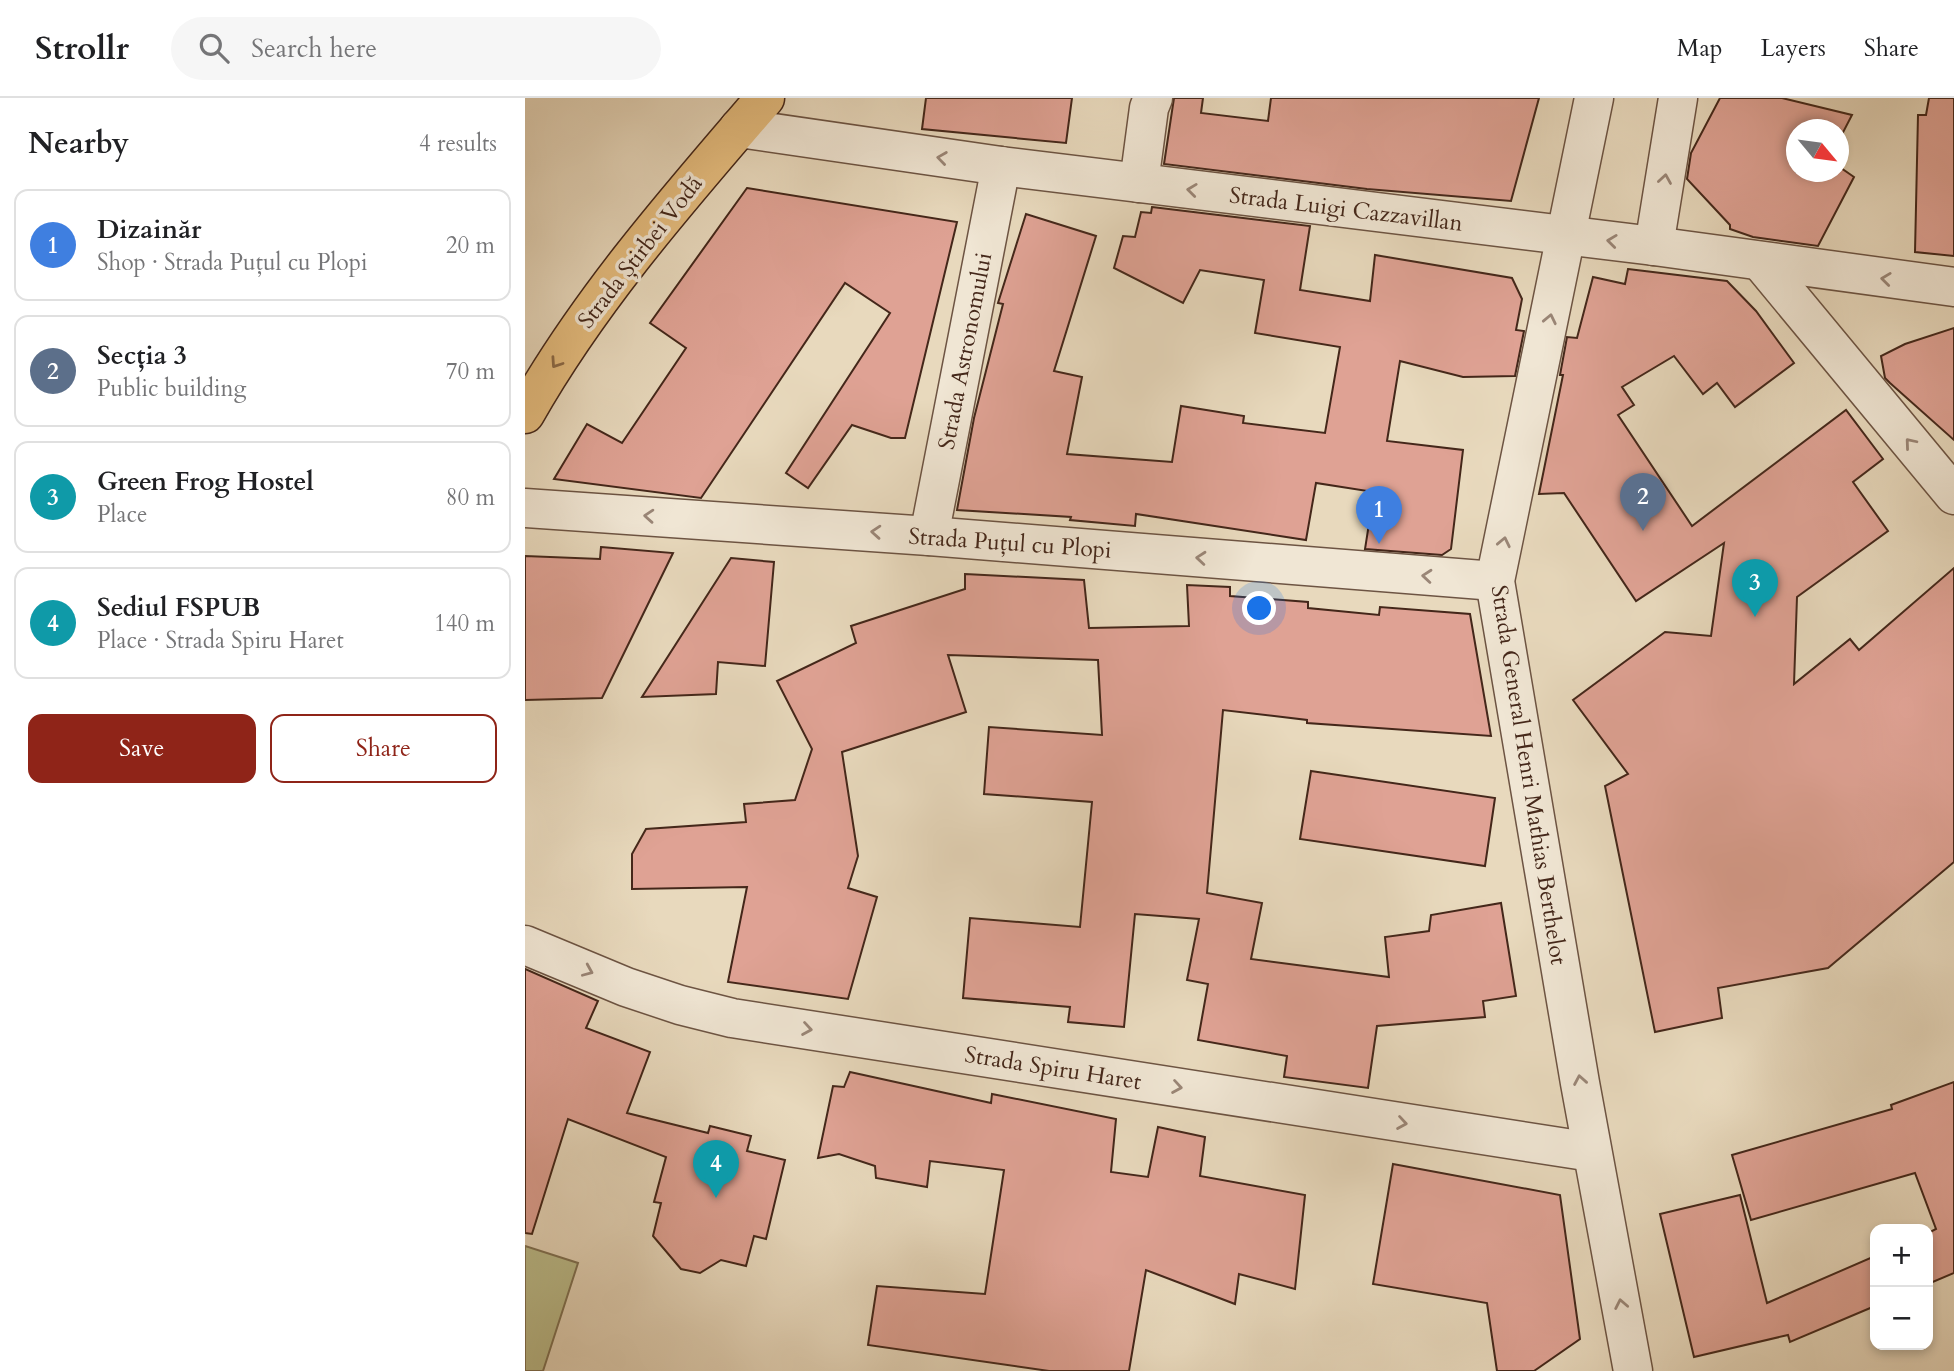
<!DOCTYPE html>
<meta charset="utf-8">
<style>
body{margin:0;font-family:Cardo,serif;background:#f6f6f6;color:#202124}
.controls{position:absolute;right:21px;bottom:21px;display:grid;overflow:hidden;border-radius:14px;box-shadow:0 4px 10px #0003}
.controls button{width:63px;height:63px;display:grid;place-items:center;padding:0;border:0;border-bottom:2px solid #e0e0e0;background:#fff;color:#202124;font:35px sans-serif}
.compass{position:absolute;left:1261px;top:21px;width:63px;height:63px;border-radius:50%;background:#fff;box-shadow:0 4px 10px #0003;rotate:119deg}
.you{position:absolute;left:735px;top:511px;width:24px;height:24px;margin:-18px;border:5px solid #fff;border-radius:50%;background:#1a73e8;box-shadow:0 0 0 10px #1a73e833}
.badge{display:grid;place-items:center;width:46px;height:46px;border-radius:50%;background:#8f2418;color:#fff;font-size:23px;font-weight:700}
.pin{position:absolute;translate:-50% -58px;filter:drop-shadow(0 2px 4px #0008)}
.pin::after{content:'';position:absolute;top:37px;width:24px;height:21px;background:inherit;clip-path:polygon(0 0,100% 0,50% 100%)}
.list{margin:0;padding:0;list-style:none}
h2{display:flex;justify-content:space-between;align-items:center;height:91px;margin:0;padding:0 28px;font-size:30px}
h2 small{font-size:23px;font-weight:400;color:#757577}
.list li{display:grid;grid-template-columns:46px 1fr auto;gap:21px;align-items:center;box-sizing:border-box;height:112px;margin:0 14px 14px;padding:0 14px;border:2px solid #e0e0e0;border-radius:14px}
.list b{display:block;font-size:26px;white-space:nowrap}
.list p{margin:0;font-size:23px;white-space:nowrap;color:#757577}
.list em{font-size:23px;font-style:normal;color:#757577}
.actions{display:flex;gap:14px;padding:21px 28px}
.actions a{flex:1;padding:16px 0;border:2px solid #8f2418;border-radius:14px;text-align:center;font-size:24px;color:#8f2418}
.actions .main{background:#8f2418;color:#fff}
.icon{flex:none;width:38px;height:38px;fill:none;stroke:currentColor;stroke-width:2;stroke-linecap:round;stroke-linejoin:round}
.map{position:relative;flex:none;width:1429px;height:1273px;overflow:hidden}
header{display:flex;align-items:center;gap:42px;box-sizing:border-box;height:98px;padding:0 35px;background:#fff;border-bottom:2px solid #e0e0e0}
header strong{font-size:33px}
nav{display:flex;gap:38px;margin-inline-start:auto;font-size:24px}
.search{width:490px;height:63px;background:#f6f6f6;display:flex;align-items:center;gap:18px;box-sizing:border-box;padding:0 24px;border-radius:38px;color:#757577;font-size:26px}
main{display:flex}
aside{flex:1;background:#fff}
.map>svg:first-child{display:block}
</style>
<header>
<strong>Strollr</strong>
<div class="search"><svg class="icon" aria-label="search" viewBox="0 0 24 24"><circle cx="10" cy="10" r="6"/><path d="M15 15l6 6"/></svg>Search here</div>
<nav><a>Map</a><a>Layers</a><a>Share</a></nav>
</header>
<main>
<aside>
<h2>Nearby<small>4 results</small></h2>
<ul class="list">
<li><span class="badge" style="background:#3f7fe0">1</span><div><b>Dizainăr</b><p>Shop · Strada Puțul cu Plopi</p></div><em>20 m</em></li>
<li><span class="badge" style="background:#5c6f8a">2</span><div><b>Secția 3</b><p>Public building</p></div><em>70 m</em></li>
<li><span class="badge" style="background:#0f9aa8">3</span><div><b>Green Frog Hostel</b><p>Place</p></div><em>80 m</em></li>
<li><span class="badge" style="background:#0f9aa8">4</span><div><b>Sediul FSPUB</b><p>Place · Strada Spiru Haret</p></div><em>140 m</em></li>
</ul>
<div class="actions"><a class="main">Save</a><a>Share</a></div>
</aside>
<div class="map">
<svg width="1429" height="1273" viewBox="0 0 1429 1273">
<rect width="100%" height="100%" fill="#e8d9bd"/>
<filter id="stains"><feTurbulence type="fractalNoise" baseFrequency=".00286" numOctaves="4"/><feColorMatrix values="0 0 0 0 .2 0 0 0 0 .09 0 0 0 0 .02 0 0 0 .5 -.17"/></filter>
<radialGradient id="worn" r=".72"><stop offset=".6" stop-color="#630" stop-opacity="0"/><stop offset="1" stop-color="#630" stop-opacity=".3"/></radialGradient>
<!-- green -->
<path fill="#bcbe8d" stroke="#807254" stroke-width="2" d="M 0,1148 L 53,1165 L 18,1273 L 0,1273 Z"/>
<!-- building -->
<g fill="#dfa294" stroke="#44271a" stroke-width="2">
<path d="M 401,0 L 547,0 L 541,45 L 397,31 Z"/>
<path d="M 649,0 L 678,0 L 676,15 L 743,23 L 746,0 L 1014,0 L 986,103 L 842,91 L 639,66 Z"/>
<path d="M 1195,0 L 1257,0 L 1327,17 L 1313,44 L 1313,32 L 1271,32 L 1271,74 L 1313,74 L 1313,68 L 1329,79 L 1293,148 L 1228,139 L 1205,131 L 1205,127 L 1162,81 L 1166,55 Z"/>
<path d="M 1404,0 L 1429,0 L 1429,158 L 1390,154 L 1393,17 L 1401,17 Z"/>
<path d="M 222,90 L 432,124 L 380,340 L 366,340 L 327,327 L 283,390 L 261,375 L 365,215 L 320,185 L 176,400 L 29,381 L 62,326 L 97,345 L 161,250 L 125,225 Z"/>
<path d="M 627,109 L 785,128 L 775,192 L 845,203 L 850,157 L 987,180 L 997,201 L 991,232 L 999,233 L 990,278 L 938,279 L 875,263 L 862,343 L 938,352 L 926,451 L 917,457 L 840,451 L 849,394 L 791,385 L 781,442 L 611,416 L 610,428 L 545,422 L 546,419 L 432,412 L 449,320 L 478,206 L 473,205 L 501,116 L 571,138 L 529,273 L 557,279 L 542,356 L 647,364 L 656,308 L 719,318 L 718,325 L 800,335 L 815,249 L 730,235 L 739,182 L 675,172 L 658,205 L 589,170 L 598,138 L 610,139 L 616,114 L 626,115 Z"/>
<path d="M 1103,171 L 1202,183 L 1231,213 L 1269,265 L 1210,309 L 1192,285 L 1178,296 L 1149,258 L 1097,289 L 1109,307 L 1093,317 L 1167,428 L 1321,312 L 1358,361 L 1328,384 L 1363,433 L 1272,499 L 1269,586 L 1325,541 L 1334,552 L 1429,470 L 1429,764 L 1303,870 L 1193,890 L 1197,920 L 1130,934 L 1080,688 L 1103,676 L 1048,602 L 1140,534 L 1186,538 L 1199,445 L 1111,503 L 1039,395 L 1014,396 L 1038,277 L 1035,277 L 1042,239 L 1052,240 L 1068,179 L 1100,186 Z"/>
<path d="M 1429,230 L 1429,342 L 1365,285 L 1360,280 L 1356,258 L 1380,246 Z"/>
<path d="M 76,449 L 148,455 L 77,600 L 0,602 L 0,458 L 75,461 Z"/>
<path d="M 206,460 L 249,464 L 240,568 L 193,564 L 191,596 L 117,599 Z"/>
<path d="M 440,476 L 559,482 L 564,530 L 664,528 L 662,487 L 705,489 L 705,498 L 783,504 L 783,510 L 854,517 L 855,509 L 945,516 L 966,638 L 782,625 L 782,622 L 698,612 L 682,795 L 737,805 L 726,861 L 864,879 L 860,839 L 904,833 L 906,817 L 976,805 L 991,898 L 958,903 L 960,919 L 852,928 L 843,990 L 759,979 L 762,958 L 673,942 L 683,886 L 662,882 L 674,821 L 610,816 L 599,929 L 543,924 L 545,909 L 438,900 L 445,820 L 555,829 L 567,704 L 459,696 L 464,629 L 577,637 L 573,562 L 423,557 L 441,614 L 317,654 L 333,758 L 323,790 L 352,799 L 323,901 L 203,884 L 222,789 L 107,791 L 107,756 L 121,731 L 221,724 L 219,706 L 270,702 L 287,651 L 252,583 L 331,545 L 326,528 L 440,491 Z"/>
<path d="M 786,673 L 970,700 L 960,768 L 775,741 Z"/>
<path d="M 0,871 L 73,903 L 61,930 L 125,954 L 102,1015 L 183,1035 L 185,1028 L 226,1038 L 222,1053 L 260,1062 L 241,1141 L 229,1138 L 221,1168 L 196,1162 L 175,1175 L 156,1171 L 128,1138 L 136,1105 L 129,1104 L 141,1059 L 43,1021 L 7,1136 L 0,1135 Z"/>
<path d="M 325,974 L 466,1005 L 467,996 L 591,1021 L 586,1074 L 623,1079 L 633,1029 L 680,1039 L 675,1078 L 780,1097 L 770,1191 L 714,1176 L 710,1206 L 621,1172 L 604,1273 L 524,1273 L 343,1247 L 352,1188 L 460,1196 L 479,1072 L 405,1063 L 402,1089 L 351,1080 L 350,1068 L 314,1056 L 293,1060 L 308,988 L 319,989 Z"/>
<path d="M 1429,984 L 1429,1175 L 1403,1186 L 1403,1135 L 1411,1131 L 1390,1075 L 1226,1122 L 1207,1057 L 1367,1011 L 1366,1007 Z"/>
<path d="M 868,1066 L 1035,1097 L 1055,1241 L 1009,1273 L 972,1273 L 962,1205 L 848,1186 Z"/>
<path d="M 1215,1097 L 1242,1205 L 1350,1158 L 1350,1208 L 1265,1244 L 1263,1237 L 1169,1259 L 1135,1116 Z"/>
</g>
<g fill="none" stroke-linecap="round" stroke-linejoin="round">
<!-- minor casing -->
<g stroke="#6d5443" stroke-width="41">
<g id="minor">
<path d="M 1069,0 L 970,483 L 1055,985 L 1108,1273"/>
<path d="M 214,30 L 476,68 L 1129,148 L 1429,189"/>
<path d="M 614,85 L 624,10 L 628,0"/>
<path d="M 1129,148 L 1153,0"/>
<path d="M 1236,164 L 1429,397"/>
<path d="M 0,410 L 404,438 L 970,483"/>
<path d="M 404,438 L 476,68"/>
<path d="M 0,847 L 101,889 L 155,907 L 207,920 L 1067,1054"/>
</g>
</g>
<!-- major casing -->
<g stroke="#44271a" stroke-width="41">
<path id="major" d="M 0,316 C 65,201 154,100 240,0"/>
</g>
<!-- minor -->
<use href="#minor" stroke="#f0e6d4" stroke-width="38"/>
<!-- major -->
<use href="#major" stroke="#e4bc7e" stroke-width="38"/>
</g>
<!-- one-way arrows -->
<defs><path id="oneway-chevron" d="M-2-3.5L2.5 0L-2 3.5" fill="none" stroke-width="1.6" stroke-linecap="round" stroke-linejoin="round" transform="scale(1.75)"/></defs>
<g stroke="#9a8677">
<use href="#oneway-chevron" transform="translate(417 60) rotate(-172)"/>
<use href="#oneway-chevron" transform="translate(1140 81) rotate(-81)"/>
<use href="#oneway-chevron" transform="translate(667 92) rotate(-173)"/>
<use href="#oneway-chevron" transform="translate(1087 143) rotate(-173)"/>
<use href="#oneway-chevron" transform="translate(1361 181) rotate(-173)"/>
<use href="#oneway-chevron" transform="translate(1025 221) rotate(-78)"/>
<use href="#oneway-chevron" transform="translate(1385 345) rotate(-130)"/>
<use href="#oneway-chevron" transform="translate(124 418) rotate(-176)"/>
<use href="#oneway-chevron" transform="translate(351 434) rotate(-176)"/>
<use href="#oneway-chevron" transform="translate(979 444) rotate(-78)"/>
<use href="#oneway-chevron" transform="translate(676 460) rotate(-175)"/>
<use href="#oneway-chevron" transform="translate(902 478) rotate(-175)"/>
<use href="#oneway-chevron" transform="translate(63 873) rotate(23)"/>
<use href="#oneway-chevron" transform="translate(282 931) rotate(9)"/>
<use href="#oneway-chevron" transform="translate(1055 982) rotate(-100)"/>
<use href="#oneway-chevron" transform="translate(652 989) rotate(9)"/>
<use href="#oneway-chevron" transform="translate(877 1025) rotate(9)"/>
<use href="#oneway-chevron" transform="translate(1096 1206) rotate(-101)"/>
</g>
<use stroke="#8c6a47" href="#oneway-chevron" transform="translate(31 265) rotate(124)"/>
<g text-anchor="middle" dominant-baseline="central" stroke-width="7" stroke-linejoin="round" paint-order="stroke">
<!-- street labels -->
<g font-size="23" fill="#44271a" stroke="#f0e6d4">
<text transform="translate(821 111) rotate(7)">Strada Luigi Cazzavillan</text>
<text transform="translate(115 154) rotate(-52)">Strada Știrbei Vodă</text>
<text transform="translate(440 253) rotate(-79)">Strada Astronomului</text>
<text transform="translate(485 445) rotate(4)">Strada Puțul cu Plopi</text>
<text transform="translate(1004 677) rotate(81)">Strada General Henri Mathias Berthelot</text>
<text transform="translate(528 970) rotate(9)">Strada Spiru Haret</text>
</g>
</g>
<rect width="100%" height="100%" filter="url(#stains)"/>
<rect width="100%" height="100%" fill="url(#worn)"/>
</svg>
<div class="controls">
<button>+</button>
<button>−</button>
</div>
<svg class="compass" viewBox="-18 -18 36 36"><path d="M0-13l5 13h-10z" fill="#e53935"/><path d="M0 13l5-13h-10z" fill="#757577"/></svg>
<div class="you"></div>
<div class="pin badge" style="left:854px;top:446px;background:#3f7fe0">1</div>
<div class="pin badge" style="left:1118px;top:433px;background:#5c6f8a">2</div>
<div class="pin badge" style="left:1230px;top:519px;background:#0f9aa8">3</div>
<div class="pin badge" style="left:191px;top:1100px;background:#0f9aa8">4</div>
</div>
</main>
